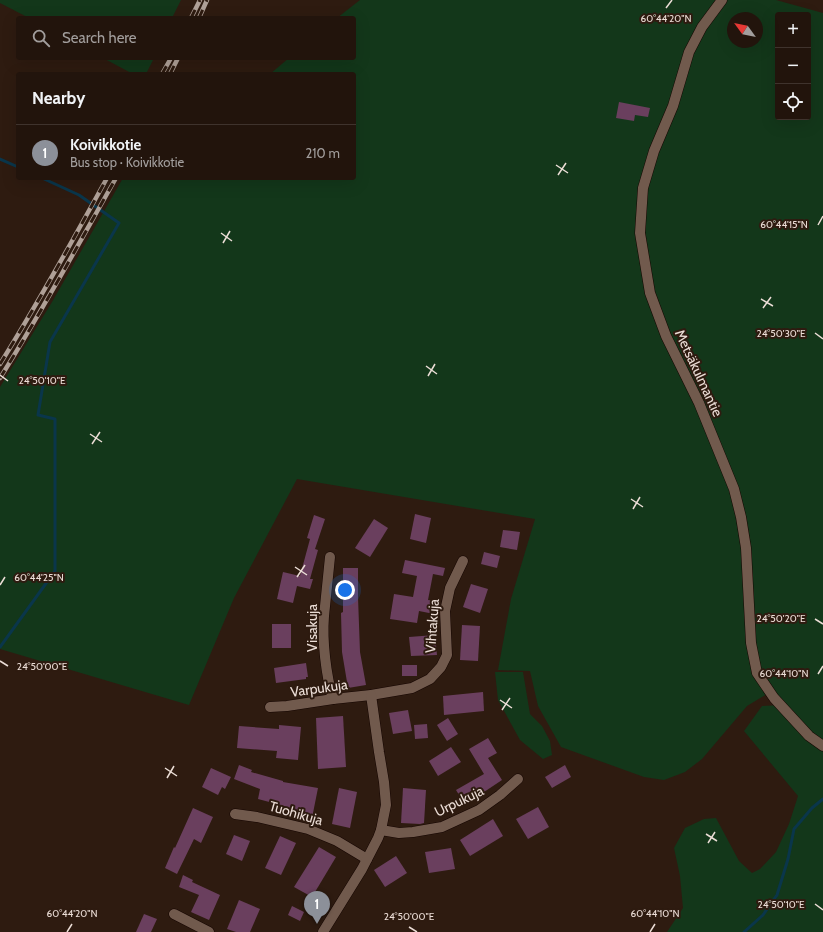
<!DOCTYPE html>
<meta charset="utf-8">
<style>
body{margin:0;font-family:Cabin,sans-serif;background:#2a1d15;color:#f1f3f6}
.controls{position:absolute;right:12px;top:12px;display:grid;overflow:hidden;border-radius:4px;box-shadow:0 4px 16px #0002}
.controls button{width:36px;height:36px;display:grid;place-items:center;padding:0;border:0;border-bottom:1px solid #3f332d;background:#22140c;color:#f1f3f6;font:20px sans-serif}
.compass{position:absolute;left:727px;top:12px;width:36px;height:36px;border-radius:50%;background:#22140c;box-shadow:0 4px 16px #0002;rotate:303deg}
.you{position:absolute;left:345px;top:590px;width:14px;height:14px;margin:-10px;border:3px solid #fff;border-radius:50%;background:#1a73e8;box-shadow:0 0 0 6px #1a73e833}
.badge{display:grid;place-items:center;width:26px;height:26px;border-radius:50%;background:#8c9099;color:#fff;font-size:13px;font-weight:700}
.pin{position:absolute;translate:-50% -33px;filter:drop-shadow(0 1px 2px #0008)}
.pin::after{content:'';position:absolute;top:21px;width:14px;height:12px;background:inherit;clip-path:polygon(0 0,100% 0,50% 100%)}
.list{margin:0;padding:0;list-style:none}
h2{display:flex;justify-content:space-between;align-items:center;height:52px;margin:0;padding:0 16px;font-size:17px}
h2 small{font-size:13px;font-weight:400;color:#a29e9d}
.list li{display:grid;grid-template-columns:26px 1fr auto;gap:12px;align-items:center;box-sizing:border-box;height:56px;padding:0 16px;border-top:1px solid #3f332d}
.list b{display:block;font-size:15px;white-space:nowrap}
.list p{margin:0;font-size:13px;white-space:nowrap;color:#a29e9d}
.list em{font-size:13px;font-style:normal;color:#a29e9d}
.icon{flex:none;width:22px;height:22px;fill:none;stroke:currentColor;stroke-width:2;stroke-linecap:round;stroke-linejoin:round}
.map{position:relative;flex:none;width:823px;height:932px;overflow:hidden}
.search{position:absolute;background:#22140c;box-shadow:0 4px 16px #0002;left:16px;top:16px;width:340px;height:44px;display:flex;align-items:center;gap:10px;box-sizing:border-box;padding:0 14px;border-radius:4px;color:#a29e9d;font-size:15px}
.panel{position:absolute;background:#22140c;box-shadow:0 4px 16px #0002;left:16px;top:72px;width:340px;height:108px;border-radius:4px}
.map>svg:first-child{display:block}
</style>
<div class="map">
<svg width="823" height="932" viewBox="0 0 823 932">
<rect width="100%" height="100%" fill="#2e1b10"/>
<!-- green -->
<g fill="#13371a" fill-rule="evenodd">
<path d="M 0,0 L 181,0 L 172,18 L 29,18 L 0,3 Z"/>
<path d="M 360,0 L 776,0 L 823,13 L 823,740 L 811,733 L 772,691 L 747,706 L 702,759 L 685,772 L 664,780 L 644,777 L 561,747 L 538,706 L 530,671 L 498,670 L 511,599 L 535,519 L 297,479 L 234,598 L 189,705 L 0,649 L 0,387 L 52,302 L 123,178 L 354,178 L 354,74 L 270,74 L 289,58 L 354,58 L 354,18 L 337,18 ZM 778,15 L 808,15 L 808,117 L 778,117 ZM 733,18 L 757,18 L 757,42 L 733,42 Z"/>
<path d="M 103,58 L 154,58 L 146,74 L 133,74 Z"/>
<path d="M 495,672 L 523,672 L 530,714 L 542,726 L 550,741 L 552,755 L 543,759 L 520,740 L 498,700 Z"/>
<path d="M 781,705 L 823,746 L 823,932 L 667,932 L 683,908 L 680,876 L 674,848 L 685,828 L 704,819 L 716,818 L 739,861 L 752,873 L 760,869 L 776,852 L 789,824 L 798,796 L 744,731 L 762,706 Z"/>
</g>
<g fill="none" stroke-linecap="round" stroke-linejoin="round">
<!-- stream -->
<g stroke="#0a364b" stroke-width="3">
<path d="M 0,159 L 18,167"/>
<path d="M 0,647 L 55,571 L 55,419 L 38,415 L 50,342 L 119,223 L 79,195 L 42,178"/>
<path d="M 744,932 L 763,915 L 777,895 L 788,859 L 794,829 L 812,808 L 823,799"/>
</g>
</g>
<!-- building -->
<g fill="#6a3f5e">
<path d="M 619,102 L 650,108 L 648,117 L 635,115 L 634,121 L 616,118 Z"/>
<path d="M 415,514 L 431,518 L 426,543 L 410,539 Z"/>
<path d="M 314,515 L 325,519 L 315,549 L 318,550 L 310,579 L 313,579 L 310,589 L 297,586 L 293,603 L 277,599 L 283,572 L 300,576 L 310,539 L 307,538 Z"/>
<path d="M 374,519 L 388,528 L 370,557 L 355,548 Z"/>
<path d="M 503,530 L 520,532 L 517,550 L 500,547 Z"/>
<path d="M 484,552 L 500,556 L 497,568 L 481,564 Z"/>
<path d="M 405,560 L 445,568 L 443,576 L 433,574 L 428,600 L 436,601 L 434,614 L 419,611 L 417,623 L 390,619 L 394,594 L 413,597 L 417,576 L 402,573 Z"/>
<path d="M 343,568 L 358,568 L 358,597 L 360,652 L 366,685 L 348,688 L 342,652 L 341,613 L 343,612 Z"/>
<path d="M 471,584 L 488,589 L 480,613 L 463,607 Z"/>
<rect x="272" y="624" width="19" height="24"/>
<path d="M 462,625 L 480,626 L 478,661 L 460,660 Z"/>
<path d="M 435,635 L 437,655 L 411,656 L 409,637 Z"/>
<path d="M 306,663 L 308,677 L 306,677 L 306,679 L 276,683 L 274,668 Z"/>
<rect x="402" y="665" width="15" height="11"/>
<path d="M 483,692 L 484,711 L 444,715 L 443,696 Z"/>
<path d="M 408,710 L 412,731 L 393,734 L 389,713 Z"/>
<path d="M 343,716 L 346,767 L 318,769 L 316,718 Z"/>
<path d="M 448,718 L 458,734 L 447,741 L 437,725 Z"/>
<path d="M 427,724 L 428,738 L 415,739 L 414,725 Z"/>
<path d="M 279,725 L 301,727 L 298,760 L 276,758 L 277,751 L 237,748 L 239,726 L 279,729 Z"/>
<path d="M 488,738 L 497,753 L 488,758 L 502,780 L 481,794 L 464,803 L 456,790 L 484,774 L 469,749 Z"/>
<path d="M 451,747 L 461,762 L 438,776 L 429,761 Z"/>
<path d="M 239,765 L 252,770 L 251,772 L 283,781 L 283,782 L 318,788 L 312,818 L 286,813 L 288,807 L 258,799 L 260,789 L 234,779 Z"/>
<path d="M 565,765 L 571,777 L 552,788 L 545,777 Z"/>
<path d="M 211,768 L 231,777 L 225,789 L 222,787 L 218,795 L 202,787 Z"/>
<path d="M 339,788 L 357,792 L 350,828 L 332,824 Z"/>
<path d="M 403,788 L 426,790 L 424,823 L 420,824 L 401,823 Z"/>
<path d="M 538,807 L 549,827 L 528,839 L 516,819 Z"/>
<path d="M 193,808 L 213,817 L 201,843 L 194,839 L 177,874 L 165,868 L 174,847 L 175,848 Z"/>
<path d="M 493,819 L 503,836 L 470,856 L 460,840 Z"/>
<path d="M 234,835 L 250,841 L 242,861 L 226,854 Z"/>
<path d="M 280,836 L 296,843 L 281,875 L 265,868 Z"/>
<path d="M 319,847 L 336,857 L 312,897 L 294,887 Z"/>
<path d="M 451,848 L 455,869 L 429,873 L 425,852 Z"/>
<path d="M 396,856 L 407,873 L 385,887 L 374,870 Z"/>
<path d="M 183,875 L 193,880 L 192,882 L 220,895 L 209,920 L 191,912 L 199,895 L 179,887 Z"/>
<path d="M 239,900 L 260,909 L 250,932 L 236,932 L 227,929 Z"/>
<path d="M 292,906 L 304,912 L 300,921 L 288,915 Z"/>
<path d="M 144,914 L 157,919 L 151,932 L 136,932 Z"/>
</g>
<g fill="none" stroke-linecap="round" stroke-linejoin="round">
<!-- minor casing -->
<g stroke="#150500" stroke-width="11">
<g id="minor">
<path d="M 722,0 L 702,27 L 689,52 L 673,106 L 654,151 L 643,188 L 640,233 L 650,293 L 666,336 L 699,403 L 734,489 L 741,517 L 746,548 L 751,643 L 757,673 L 774,698 L 809,736 L 823,746"/>
<path d="M 330,557 C 328,576 326,596 324,616 C 322,641 326,675 333,699"/>
<path d="M 270,707 L 287,706 L 333,699 L 371,695 L 412,688 L 430,679 L 441,667 L 447,655 L 445,611 L 450,588 L 463,561"/>
<path d="M 235,814 L 257,817 L 308,829 L 337,841 L 367,859"/>
<path d="M 381,830 L 399,833 L 413,832 L 442,827 L 479,810 L 500,795 L 518,779"/>
<path d="M 174,914 L 209,932"/>
<path d="M 323,932 L 362,869 L 378,838 L 381,830 L 386,805 L 384,782 L 379,752 L 371,695"/>
</g>
</g>
<!-- minor -->
<use href="#minor" stroke="#715a4d" stroke-width="10"/>
<!-- rail casing -->
<g stroke="#afa097" stroke-width="4.5">
<g id="rail">
<path d="M 191,18 L 200,0"/>
<path d="M 199,18 L 207,0"/>
<path d="M 162,74 L 171,58"/>
<path d="M 170,74 L 178,58"/>
<path d="M 0,364 C 38,303 73,240 107,178"/>
<path d="M 0,378 C 41,313 78,245 116,178"/>
</g>
</g>
<!-- rail -->
<use href="#rail" stroke="#2e1b10" stroke-width="3" stroke-dasharray="9" stroke-linecap="butt"/>
</g>
<!-- ticks -->
<path fill="none" stroke="#ebddd6" stroke-width="1.5" d="M 666,8 L 672,0M 556,165 L 568,173M 558,175 L 566,163M 818,225 L 823,216M 221,233 L 232,241M 223,243 L 230,231M 761,299 L 773,306M 763,308 L 771,297M 815,333 L 823,339M 426,366 L 437,374M 0,375 L 8,381M 428,376 L 435,364M 90,434 L 102,442M 92,444 L 100,432M 631,499 L 643,507M 633,509 L 640,497M 295,567 L 307,575M 297,577 L 305,565M 0,585 L 5,577M 815,619 L 823,624M 0,661 L 8,666M 818,674 L 823,666M 500,700 L 512,708M 502,710 L 510,698M 165,768 L 177,776M 167,778 L 174,766M 706,834 L 717,841M 708,843 L 715,832M 815,904 L 823,910M 409,927 L 417,932M 67,932 L 72,924M 650,932 L 655,924"/>
<g text-anchor="middle" dominant-baseline="central" stroke-width="4" stroke-linejoin="round" paint-order="stroke">
<!-- street labels -->
<g font-size="14" fill="#ebddd6" stroke="#2e1b10">
<text transform="translate(699 373) rotate(65)">Metsäkulmantie</text>
<text transform="translate(432 626) rotate(-86)">Vihtakuja</text>
<text transform="translate(312 628) rotate(-90)">Visakuja</text>
<text transform="translate(319 688) rotate(-8)">Varpukuja</text>
<text transform="translate(459 801) rotate(-26)">Urpukuja</text>
<text transform="translate(296 813) rotate(16)">Tuohikuja</text>
</g>
</g>
<g font-size="10" text-anchor="middle" fill="#ebddd6" stroke="#2e1b10" stroke-width="4" stroke-linejoin="round" paint-order="stroke">
<text x="666" y="22">60°44'20"N</text>
<text x="784" y="228">60°44'15"N</text>
<text x="781" y="337">24°50'30"E</text>
<text x="42" y="384">24°50'10"E</text>
<text x="39" y="581">60°44'25"N</text>
<text x="781" y="622">24°50'20"E</text>
<text x="42" y="670">24°50'00"E</text>
<text x="784" y="677">60°44'10"N</text>
<text x="781" y="908">24°50'10"E</text>
<text x="72" y="917">60°44'20"N</text>
<text x="655" y="917">60°44'10"N</text>
<text x="409" y="920">24°50'00"E</text>
</g>
</svg>
<div class="controls">
<button>+</button>
<button>−</button>
<button><svg class="icon" aria-label="locate" viewBox="0 0 24 24"><circle cx="12" cy="12" r="6"/><path d="M12 2v4M12 18v4M2 12h4M18 12h4"/></svg></button>
</div>
<svg class="compass" viewBox="-18 -18 36 36"><path d="M0-13l5 13h-10z" fill="#e53935"/><path d="M0 13l5-13h-10z" fill="#a29e9d"/></svg>
<div class="you"></div>
<div class="pin badge" style="left:317px;top:924px">1</div>
<div class="search"><svg class="icon" aria-label="search" viewBox="0 0 24 24"><circle cx="10" cy="10" r="6"/><path d="M15 15l6 6"/></svg>Search here</div>
<section class="panel">
<h2>Nearby<small></small></h2>
<ul class="list">
<li><span class="badge">1</span><div><b>Koivikkotie</b><p>Bus stop · Koivikkotie</p></div><em>210 m</em></li>
</ul>
</section>
</div>
